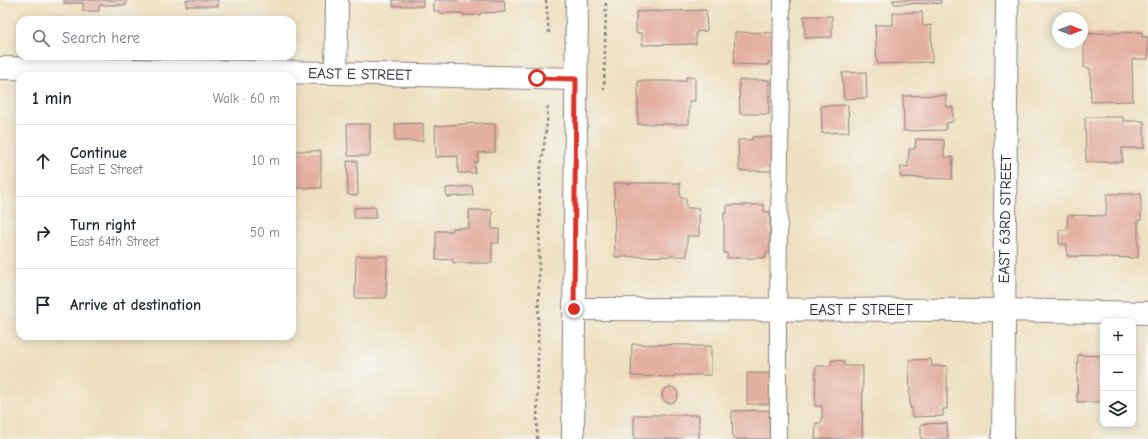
<!DOCTYPE html>
<meta charset="utf-8">
<style>
body{margin:0;font-family:"Comic Neue",sans-serif;background:#f2f2f3;color:#1f2937}
.controls{position:absolute;right:12px;bottom:12px;display:grid;overflow:hidden;border-radius:8px;box-shadow:0 2px 10px #0003}
.controls button{width:36px;height:36px;display:grid;place-items:center;padding:0;border:0;border-bottom:1px solid #e0e1e3;background:#fff;color:#1f2937;font:20px sans-serif}
.compass{position:absolute;left:1052px;top:12px;width:36px;height:36px;border-radius:50%;background:#fff;box-shadow:0 2px 10px #0003;rotate:90deg}
.stop{position:absolute;width:12px;height:12px;margin:-9px;border:3px solid #d93025;border-radius:50%;background:#fff}
.stop.end{background:#d93025;border-color:#fff;box-shadow:0 1px 4px #0008}
.list{margin:0;padding:0;list-style:none}
h2{display:flex;justify-content:space-between;align-items:center;height:52px;margin:0;padding:0 16px;font-size:17px}
h2 small{font-size:13px;font-weight:400;color:#747a83}
.list li{display:grid;grid-template-columns:26px 1fr auto;gap:12px;align-items:center;box-sizing:border-box;height:72px;padding:0 16px;border-top:1px solid #e0e1e3}
.list b{display:block;font-size:15px;white-space:nowrap}
.list p{margin:0;font-size:13px;white-space:nowrap;color:#747a83}
.list em{font-size:13px;font-style:normal;color:#747a83}
.icon{flex:none;width:22px;height:22px;fill:none;stroke:currentColor;stroke-width:2;stroke-linecap:round;stroke-linejoin:round}
.map{position:relative;flex:none;width:1148px;height:439px;overflow:hidden}
.search{position:absolute;background:#fff;box-shadow:0 2px 10px #0003;left:16px;top:16px;width:280px;height:44px;display:flex;align-items:center;gap:10px;box-sizing:border-box;padding:0 14px;border-radius:12px;color:#747a83;font-size:15px}
.panel{position:absolute;background:#fff;box-shadow:0 2px 10px #0003;left:16px;top:72px;width:280px;height:268px;border-radius:12px}
.map>svg:first-child{display:block}
</style>
<div class="map">
<svg width="1148" height="439" viewBox="0 0 1148 439">
<rect width="100%" height="100%" fill="#f6f6f2"/>
<filter id="ink" filterUnits="userSpaceOnUse"><feTurbulence type="fractalNoise" baseFrequency=".025" numOctaves="2"/><feDisplacementMap in="SourceGraphic" scale="8" xChannelSelector="R" yChannelSelector="G"/><feConvolveMatrix kernelMatrix="1 2 1 2 8 2 1 2 1" color-interpolation-filters="sRGB"/></filter>
<filter id="wash" filterUnits="userSpaceOnUse"><feTurbulence type="fractalNoise" baseFrequency=".012" numOctaves="4" result="noise"/><feDisplacementMap in="SourceGraphic" scale="16" xChannelSelector="R" yChannelSelector="G"/><feGaussianBlur stdDeviation="0.9" result="paint"/><feColorMatrix in="noise" values="0 0 0 0 0 0 0 0 0 0 0 0 0 0 0 0 0 1.4 0 .05"/><feComposite in="paint" operator="in"/></filter>
<g filter="url(#wash)">
<rect width="100%" height="100%" fill="#eedfbf"/>
<g id="blocks">
<!-- building -->
<g fill="#e3afa1">
<path d="M 64,0 L 126,0 L 126,5 L 99,5 L 99,11 L 83,11 L 83,3 L 64,3 Z"/>
<rect x="186" y="0" width="32" height="6"/>
<rect x="393" y="0" width="30" height="6"/>
<path d="M 434,0 L 504,0 L 505,12 L 480,13 L 480,15 L 463,15 L 463,13 L 440,13 L 440,11 L 434,11 Z"/>
<path d="M 893,0 L 941,0 L 941,3 L 894,4 Z"/>
<path d="M 706,10 L 707,31 L 696,32 L 696,44 L 642,45 L 642,33 L 636,33 L 636,12 Z"/>
<path d="M 922,12 L 923,26 L 931,25 L 932,62 L 877,64 L 875,25 L 893,25 L 893,13 Z"/>
<path d="M 804,16 L 832,16 L 832,37 L 805,38 Z"/>
<path d="M 735,32 L 775,33 L 774,62 L 768,62 L 768,65 L 734,64 Z"/>
<path d="M 1142,32 L 1142,37 L 1148,37 L 1148,59 L 1132,59 L 1133,101 L 1091,102 L 1090,68 L 1084,68 L 1084,34 Z"/>
<path d="M 866,72 L 867,98 L 844,99 L 842,73 Z"/>
<path d="M 686,77 L 695,77 L 695,101 L 689,101 L 689,124 L 638,124 L 638,81 L 686,81 Z"/>
<path d="M 739,80 L 769,80 L 769,114 L 740,114 Z"/>
<path d="M 946,95 L 946,107 L 953,107 L 953,122 L 946,123 L 946,130 L 904,131 L 903,96 Z"/>
<path d="M 848,105 L 849,132 L 822,133 L 821,106 Z"/>
<path d="M 1085,117 L 1123,117 L 1123,121 L 1144,121 L 1144,148 L 1122,148 L 1122,162 L 1086,162 Z"/>
<path d="M 423,123 L 423,141 L 395,141 L 395,124 Z"/>
<path d="M 477,123 L 495,124 L 495,152 L 478,153 L 478,162 L 475,162 L 475,173 L 458,173 L 458,156 L 436,157 L 435,126 Z"/>
<path d="M 347,124 L 370,124 L 370,156 L 348,156 Z"/>
<path d="M 752,137 L 776,137 L 776,171 L 739,171 L 738,140 L 752,140 Z"/>
<path d="M 916,139 L 944,140 L 944,157 L 953,157 L 952,179 L 900,177 L 901,166 L 908,167 L 909,149 L 915,149 Z"/>
<rect x="292" y="151" width="29" height="37"/>
<path d="M 347,161 L 357,161 L 358,195 L 348,195 Z"/>
<path d="M 614,183 L 680,183 L 680,198 L 686,198 L 686,208 L 699,208 L 699,236 L 687,236 L 687,256 L 615,257 Z"/>
<path d="M 472,186 L 473,195 L 447,197 L 446,188 Z"/>
<path d="M 1107,194 L 1141,194 L 1141,220 L 1138,220 L 1138,258 L 1067,256 L 1067,244 L 1059,244 L 1059,230 L 1067,230 L 1068,215 L 1106,216 Z"/>
<path d="M 727,205 L 764,205 L 764,212 L 770,212 L 770,253 L 766,253 L 766,258 L 727,258 L 727,253 L 724,253 L 724,213 L 727,213 Z"/>
<path d="M 376,207 L 376,218 L 354,218 L 354,208 Z"/>
<path d="M 469,210 L 492,210 L 492,229 L 499,229 L 499,243 L 492,243 L 492,263 L 453,263 L 453,259 L 436,260 L 436,231 L 452,231 L 452,228 L 469,228 Z"/>
<path d="M 356,256 L 387,256 L 386,298 L 355,298 Z"/>
<path d="M 632,344 L 691,345 L 691,346 L 711,346 L 711,375 L 674,375 L 674,377 L 631,376 Z"/>
<path d="M 1078,355 L 1103,356 L 1103,402 L 1077,402 Z"/>
<path d="M 931,359 L 932,366 L 947,366 L 947,409 L 943,409 L 943,416 L 912,417 L 912,408 L 910,408 L 909,360 Z"/>
<path d="M 831,360 L 844,361 L 844,366 L 863,366 L 862,439 L 815,439 L 816,423 L 822,423 L 822,406 L 815,406 L 816,366 L 831,366 Z"/>
<path d="M 747,373 L 776,373 L 775,404 L 747,404 Z"/>
<circle cx="670" cy="395" r="8"/>
<path d="M 772,410 L 773,439 L 733,439 L 732,411 Z"/>
<rect x="634" y="415" width="65" height="24"/>
<path d="M 947,423 L 948,439 L 921,439 L 921,424 Z"/>
</g>
</g>
</g>
<g filter="url(#ink)">
<use href="#blocks" fill-opacity="0" stroke="#88807d" stroke-width="1"/>
<g fill="none" stroke-linecap="round" stroke-linejoin="round">
<!-- service casing -->
<g stroke="#88807d" stroke-width="18">
<path id="service" d="M 778,439 L 778,310 L 782,0"/>
</g>
<!-- minor casing -->
<g stroke="#88807d" stroke-width="24">
<g id="minor">
<path d="M 0,68 L 336,73 L 576,79"/>
<path d="M 336,73 L 337,0"/>
<path d="M 574,309 L 1004,310 L 1148,313"/>
<path d="M 1003,439 L 1007,0"/>
</g>
</g>
<!-- tertiary casing -->
<g stroke="#88807d" stroke-width="24">
<path id="tertiary" d="M 573,439 L 577,0"/>
</g>
<!-- path -->
<g stroke="#88807d" stroke-width="2.5" stroke-dasharray="3 3" stroke-linecap="butt">
<path d="M 546,0 L 549,33"/>
<path d="M 604,90 L 606,0"/>
<path d="M 537,439 L 540,174 L 547,123 L 548,104"/>
</g>
<!-- service -->
<use href="#service" stroke="#fff" stroke-width="16"/>
<!-- minor -->
<use href="#minor" stroke="#fff" stroke-width="22"/>
<!-- tertiary -->
<use href="#tertiary" stroke="#fff" stroke-width="22"/>
</g>
</g>
<g fill="none" stroke-linecap="round" stroke-linejoin="round" filter="url(#ink)">
<!-- route -->
<path stroke="#d93025" stroke-width="5" d="M 537,78 L 576,79 L 574,309"/>
</g>
<g text-anchor="middle" dominant-baseline="central" stroke-width="3" stroke-linejoin="round" paint-order="stroke">
<!-- street labels -->
<g font-size="15" fill="#22223b" stroke="#f6f6f2">
<text transform="translate(360 74) rotate(1)">EAST E STREET</text>
<text transform="translate(1005 219) rotate(-89)">EAST 63RD STREET</text>
<text x="861" y="310">EAST F STREET</text>
</g>
</g>
</svg>
<div class="controls">
<button>+</button>
<button>−</button>
<button><svg class="icon" aria-label="layers" viewBox="0 0 24 24"><path d="M12 4l9 5-9 5-9-5zM3 14l9 5 9-5"/></svg></button>
</div>
<svg class="compass" viewBox="-18 -18 36 36"><path d="M0-13l5 13h-10z" fill="#e53935"/><path d="M0 13l5-13h-10z" fill="#747a83"/></svg>
<div class="stop" style="left:537px;top:78px"></div>
<div class="stop end" style="left:574px;top:309px"></div>
<div class="search"><svg class="icon" aria-label="search" viewBox="0 0 24 24"><circle cx="10" cy="10" r="6"/><path d="M15 15l6 6"/></svg>Search here</div>
<section class="panel">
<h2>1 min<small>Walk · 60 m</small></h2>
<ul class="list">
<li><svg class="icon" aria-label="ahead" viewBox="0 0 24 24"><path d="M12 20V5M6 11l6-6 6 6"/></svg><div><b>Continue</b><p>East E Street</p></div><em>10 m</em></li>
<li><svg class="icon" aria-label="right" viewBox="0 0 24 24"><path d="M7 20v-9h11M14 6l5 5-5 5"/></svg><div><b>Turn right</b><p>East 64th Street</p></div><em>50 m</em></li>
<li><svg class="icon" aria-label="arrive" viewBox="0 0 24 24"><path d="M6 21V4h12l-3 4 3 4H6"/></svg><div><b>Arrive at destination</b></div></li>
</ul>
</section>
</div>
